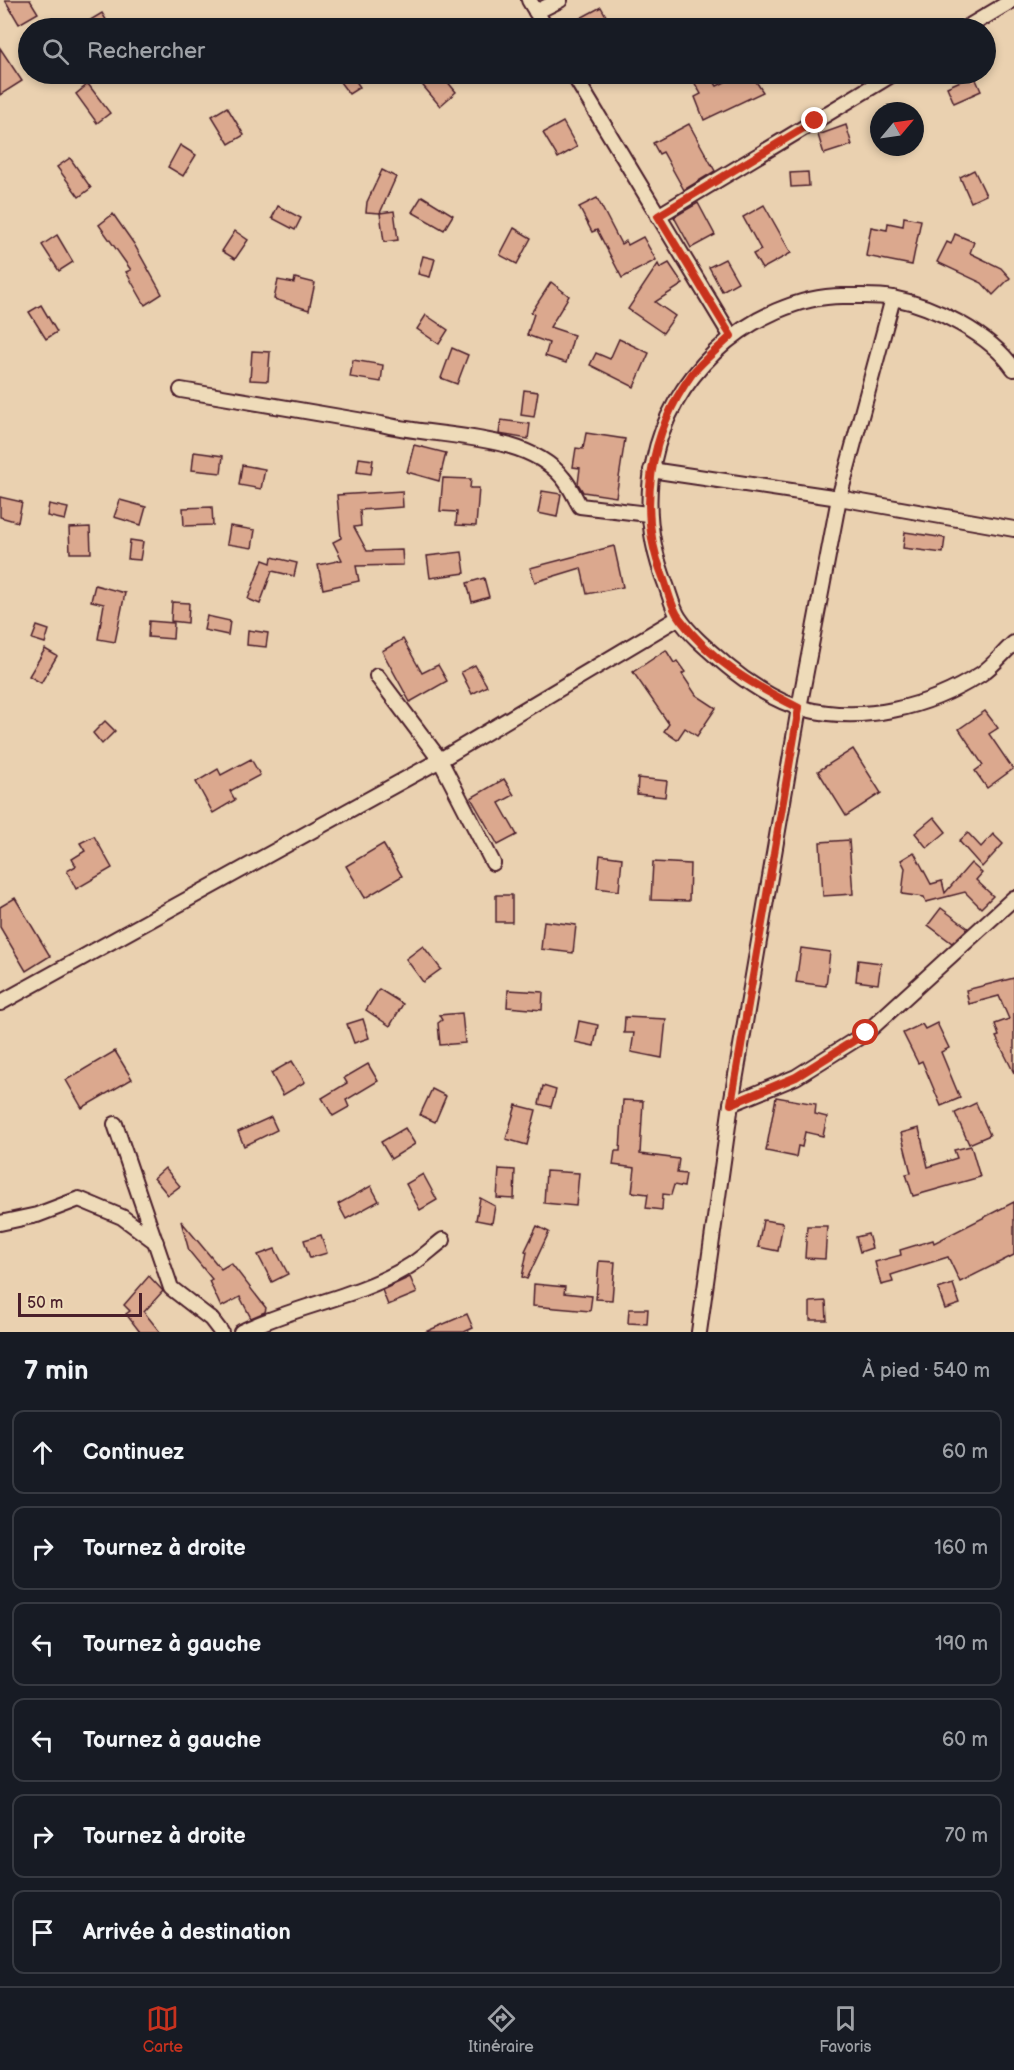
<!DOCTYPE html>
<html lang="fr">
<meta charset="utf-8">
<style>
body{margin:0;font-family:"Balsamiq Sans",sans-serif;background:#242831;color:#f1f3f6}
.compass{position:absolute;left:870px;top:102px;width:54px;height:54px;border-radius:50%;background:#171b24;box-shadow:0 3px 9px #0003;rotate:61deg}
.scale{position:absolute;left:18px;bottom:15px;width:124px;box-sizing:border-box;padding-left:6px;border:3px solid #4a1f2b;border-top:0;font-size:16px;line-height:21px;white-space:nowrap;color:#4a1f2b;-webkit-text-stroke:4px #eedbb9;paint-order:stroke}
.stop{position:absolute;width:18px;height:18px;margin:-14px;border:4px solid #c8321e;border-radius:50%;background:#fff}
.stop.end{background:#c8321e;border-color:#fff;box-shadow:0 2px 6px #0008}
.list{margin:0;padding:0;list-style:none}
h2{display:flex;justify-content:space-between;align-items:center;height:78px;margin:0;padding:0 24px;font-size:26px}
h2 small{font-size:20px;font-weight:400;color:#9ea1a6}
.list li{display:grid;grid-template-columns:39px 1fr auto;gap:18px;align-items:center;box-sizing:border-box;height:84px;margin:0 12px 12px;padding:0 12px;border:2px solid #363941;border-radius:12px}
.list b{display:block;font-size:22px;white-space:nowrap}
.list em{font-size:20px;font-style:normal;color:#9ea1a6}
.icon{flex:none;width:33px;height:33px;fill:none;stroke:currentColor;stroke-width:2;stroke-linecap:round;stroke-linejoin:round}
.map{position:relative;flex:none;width:1014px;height:1332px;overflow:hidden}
.search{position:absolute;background:#171b24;box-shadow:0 3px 9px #0003;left:18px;right:18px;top:18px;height:66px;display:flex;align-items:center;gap:15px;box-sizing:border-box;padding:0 21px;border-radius:33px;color:#9ea1a6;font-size:22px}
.sheet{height:654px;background:#171b24}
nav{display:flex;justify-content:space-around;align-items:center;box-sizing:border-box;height:84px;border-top:2px solid #363941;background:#171b24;font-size:16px;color:#9ea1a6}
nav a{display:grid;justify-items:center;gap:3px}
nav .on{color:#c8321e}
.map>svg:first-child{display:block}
</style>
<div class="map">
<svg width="1014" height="1332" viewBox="0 0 1014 1332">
<rect width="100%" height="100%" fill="#ead1b0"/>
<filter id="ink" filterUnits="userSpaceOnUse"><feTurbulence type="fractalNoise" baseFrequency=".0167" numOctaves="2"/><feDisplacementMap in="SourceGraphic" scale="12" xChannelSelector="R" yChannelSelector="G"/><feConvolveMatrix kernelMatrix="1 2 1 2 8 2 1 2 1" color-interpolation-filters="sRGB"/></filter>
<g filter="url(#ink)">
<!-- building -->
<g fill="#dba88e" stroke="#4a1f2b" stroke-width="1.5">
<path d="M 5,0 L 30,0 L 38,13 L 19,24 Z"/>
<path d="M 601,7 L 610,23 L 600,28 L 562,28 Z"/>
<path d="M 102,13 L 111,28 L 77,28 Z"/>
<path d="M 0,48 L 22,81 L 0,95 Z"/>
<path d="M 334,74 L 351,74 L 360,87 L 349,94 Z"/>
<path d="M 428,74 L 441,74 L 456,92 L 440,106 L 419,81 Z"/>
<path d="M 704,74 L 709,74 L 717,86 L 741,74 L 751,74 L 763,92 L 704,120 L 695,97 L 701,94 L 693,80 Z"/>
<path d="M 974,75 L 981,91 L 954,103 L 947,87 Z"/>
<path d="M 88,84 L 110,113 L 97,123 L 76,94 Z"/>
<path d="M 227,107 L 244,135 L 229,144 L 212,116 Z"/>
<path d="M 563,122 L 577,147 L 558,158 L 543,133 Z"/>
<path d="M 689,124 L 715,171 L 684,190 L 663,152 L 659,154 L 653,143 Z"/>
<path d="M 846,125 L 852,145 L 824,154 L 818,135 Z"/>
<path d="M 180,145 L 196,155 L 183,176 L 168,167 Z"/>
<path d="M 70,158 L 91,188 L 79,197 L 57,167 Z"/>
<path d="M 382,170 L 396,177 L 380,213 L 366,212 L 367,202 Z"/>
<path d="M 974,170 L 986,195 L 971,202 L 960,177 Z"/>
<path d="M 808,172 L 809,186 L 791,187 L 790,173 Z"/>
<path d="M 422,196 L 453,215 L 444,230 L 412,212 Z"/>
<path d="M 597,198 L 621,244 L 626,241 L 628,245 L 643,237 L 656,260 L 622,278 L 597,230 L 592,232 L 579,207 Z"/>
<path d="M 698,203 L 715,235 L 691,248 L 674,217 Z"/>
<path d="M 764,205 L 791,253 L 762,269 L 753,254 L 761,250 L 743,217 Z"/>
<path d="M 278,206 L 301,218 L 295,230 L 272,218 Z"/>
<path d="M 394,211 L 398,240 L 384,242 L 380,213 Z"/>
<path d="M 113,214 L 134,244 L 162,294 L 145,305 L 126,272 L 131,270 L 99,225 Z"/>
<path d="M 904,217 L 921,220 L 912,265 L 866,256 L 871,227 L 887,230 L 888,223 L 903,226 Z"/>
<path d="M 514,228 L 531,238 L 517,264 L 500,255 Z"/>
<path d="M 235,231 L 248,240 L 235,259 L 222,251 Z"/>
<path d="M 955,234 L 974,242 L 970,253 L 1001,268 L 1010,278 L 993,295 L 982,283 L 937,262 L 947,242 L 951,244 Z"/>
<path d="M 57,235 L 73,262 L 59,271 L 42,245 Z"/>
<path d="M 423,256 L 435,259 L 430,277 L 418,274 Z"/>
<path d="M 725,259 L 738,282 L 722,291 L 709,267 Z"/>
<path d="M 669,263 L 683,284 L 655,302 L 675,316 L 663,333 L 628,309 L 658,264 L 660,268 Z"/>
<path d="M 295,278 L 315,283 L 309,310 L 274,299 L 278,280 L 294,283 Z"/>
<path d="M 551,282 L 569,296 L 550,327 L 574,335 L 566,363 L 545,356 L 549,343 L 527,335 L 534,314 L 531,313 Z"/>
<path d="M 41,305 L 57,332 L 46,339 L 29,312 Z"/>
<path d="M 426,315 L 448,330 L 439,344 L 417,329 Z"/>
<path d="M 619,339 L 649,353 L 634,387 L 590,365 L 596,353 L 610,359 Z"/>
<path d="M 452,348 L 468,355 L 457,384 L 441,378 Z"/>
<path d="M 252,351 L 270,352 L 268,381 L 250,380 Z"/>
<path d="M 353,360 L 383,365 L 381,382 L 350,377 Z"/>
<path d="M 524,390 L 538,392 L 534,417 L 521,415 Z"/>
<path d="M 501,420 L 530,424 L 528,439 L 499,434 Z"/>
<path d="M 586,433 L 625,439 L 616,497 L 583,492 L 578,484 L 580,468 L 573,467 L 576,448 L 583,449 Z"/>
<path d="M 414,445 L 446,453 L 439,481 L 407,472 Z"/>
<path d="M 194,452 L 223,456 L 221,473 L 192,470 Z"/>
<path d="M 359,458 L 373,460 L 371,474 L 357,472 Z"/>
<path d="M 242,465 L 265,469 L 261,489 L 239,485 Z"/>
<path d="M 443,478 L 471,479 L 470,488 L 479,488 L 476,526 L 456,525 L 457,512 L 440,511 Z"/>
<path d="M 402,491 L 403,507 L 360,510 L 361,526 L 354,527 L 367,551 L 402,550 L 403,565 L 356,566 L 359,581 L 323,589 L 318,565 L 342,560 L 333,542 L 341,538 L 337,495 Z"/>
<path d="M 542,491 L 561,494 L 557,517 L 538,513 Z"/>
<path d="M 0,497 L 22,502 L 18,522 L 0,517 Z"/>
<path d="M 120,500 L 146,507 L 141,525 L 114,517 Z"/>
<path d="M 49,504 L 68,508 L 65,520 L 47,516 Z"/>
<path d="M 212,507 L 213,525 L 184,526 L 183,508 Z"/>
<path d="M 230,526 L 255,530 L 252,548 L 227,544 Z"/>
<path d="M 90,527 L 91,553 L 70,553 L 69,528 Z"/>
<path d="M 905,532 L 945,538 L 943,553 L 903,548 Z"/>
<path d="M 130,540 L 143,542 L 140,560 L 128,559 Z"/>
<path d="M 614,546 L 623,587 L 587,594 L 581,568 L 535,582 L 530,568 Z"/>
<path d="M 462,552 L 465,573 L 430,578 L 427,556 Z"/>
<path d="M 272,557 L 297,563 L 294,576 L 272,571 L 260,604 L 248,599 L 263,560 L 271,563 Z"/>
<path d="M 484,578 L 489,597 L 472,602 L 467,583 Z"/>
<path d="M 95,585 L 125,593 L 115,642 L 98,639 L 104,604 L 91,601 Z"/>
<path d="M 172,602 L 189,603 L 188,623 L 171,621 Z"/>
<path d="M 207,616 L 230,621 L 228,635 L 204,630 Z"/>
<path d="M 149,621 L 174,623 L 173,639 L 148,637 Z"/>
<path d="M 37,626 L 49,630 L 45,643 L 32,639 Z"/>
<path d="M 248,630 L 268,633 L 266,647 L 247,645 Z"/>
<path d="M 403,639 L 422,673 L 438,665 L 447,681 L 410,702 L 382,651 Z"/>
<path d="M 45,649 L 57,656 L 41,683 L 29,676 Z"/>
<path d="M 666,650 L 674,663 L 677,661 L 685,672 L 682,674 L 696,695 L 716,708 L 697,736 L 685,728 L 677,740 L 664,731 L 669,724 L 633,672 Z"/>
<path d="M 475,665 L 487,686 L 472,694 L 461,672 Z"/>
<path d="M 985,711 L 998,728 L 989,734 L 1013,769 L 987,788 L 975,771 L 983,765 L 959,729 Z"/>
<path d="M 105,721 L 115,731 L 102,744 L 93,733 Z"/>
<path d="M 853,749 L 881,793 L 846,816 L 818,771 Z"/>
<path d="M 251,759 L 260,775 L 230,791 L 235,800 L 213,813 L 196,782 L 218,769 L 221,775 Z"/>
<path d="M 638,778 L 667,781 L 665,797 L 637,794 Z"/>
<path d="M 504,779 L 514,795 L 499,803 L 517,835 L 498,845 L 471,798 Z"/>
<path d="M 934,817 L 946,832 L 927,848 L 915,833 Z"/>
<path d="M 968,833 L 981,847 L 993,834 L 1003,844 L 982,867 L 959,841 Z"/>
<path d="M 94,836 L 112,868 L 76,889 L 67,871 L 76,866 L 72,859 L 85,851 L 80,843 Z"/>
<path d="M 849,840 L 853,894 L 823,896 L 820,842 Z"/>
<path d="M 383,844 L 402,876 L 365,898 L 346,866 Z"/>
<path d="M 914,852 L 931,884 L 942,881 L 945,893 L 971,863 L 982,873 L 976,880 L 993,896 L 981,908 L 965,892 L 926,902 L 924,897 L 902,894 L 905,868 L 901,860 Z"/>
<path d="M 600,855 L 622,858 L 619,891 L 597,888 Z"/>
<path d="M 653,862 L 690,864 L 689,901 L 651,900 Z"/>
<rect x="496" y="895" width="16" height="27"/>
<path d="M 15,898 L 50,956 L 26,971 L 0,927 L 0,907 Z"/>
<path d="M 941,908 L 968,928 L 952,943 L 928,925 Z"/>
<path d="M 544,921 L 576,925 L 573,953 L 541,949 Z"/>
<path d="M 423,946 L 441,969 L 423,982 L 406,959 Z"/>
<path d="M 801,948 L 830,952 L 826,986 L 796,982 Z"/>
<path d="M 858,960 L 881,963 L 878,984 L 856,981 Z"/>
<path d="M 1014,978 L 1014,1073 L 996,1037 L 999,1036 L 995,1024 L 1009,1019 L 999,996 L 969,1004 L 966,990 Z"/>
<path d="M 379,989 L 403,1004 L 390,1026 L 366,1010 Z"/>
<path d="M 508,990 L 543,992 L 542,1010 L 507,1007 Z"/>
<path d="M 462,1013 L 465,1043 L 440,1045 L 438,1023 L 442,1020 L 439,1015 Z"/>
<path d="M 625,1017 L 666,1019 L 662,1058 L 631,1052 L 634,1033 L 624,1033 Z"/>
<path d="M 363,1019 L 369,1038 L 354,1043 L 347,1024 Z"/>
<path d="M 579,1021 L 598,1025 L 594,1046 L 575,1042 Z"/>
<path d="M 937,1023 L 949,1048 L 941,1052 L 960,1098 L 941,1106 L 922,1061 L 918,1063 L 903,1033 L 922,1024 L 925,1029 Z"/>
<path d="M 115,1051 L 132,1079 L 82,1108 L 66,1080 Z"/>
<path d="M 292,1061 L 305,1082 L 283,1095 L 271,1073 Z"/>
<path d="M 368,1064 L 378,1081 L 346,1100 L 349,1107 L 333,1116 L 322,1098 L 347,1083 L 344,1078 Z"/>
<path d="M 543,1086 L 556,1090 L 551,1107 L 539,1104 Z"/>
<path d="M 432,1089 L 446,1096 L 435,1122 L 420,1115 Z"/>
<path d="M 776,1097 L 816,1104 L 815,1114 L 827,1117 L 823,1136 L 805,1132 L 802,1147 L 798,1146 L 796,1157 L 766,1151 Z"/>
<path d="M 623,1100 L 643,1101 L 640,1154 L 679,1159 L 677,1173 L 686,1174 L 684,1187 L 674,1185 L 671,1195 L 663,1194 L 662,1210 L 646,1208 L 648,1194 L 632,1192 L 635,1168 L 613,1165 L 615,1151 L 620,1151 Z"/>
<path d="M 976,1103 L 990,1135 L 969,1144 L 955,1113 Z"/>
<path d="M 516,1105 L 536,1110 L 527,1145 L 506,1139 Z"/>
<path d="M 271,1117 L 277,1130 L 244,1146 L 238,1132 Z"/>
<path d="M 405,1128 L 415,1144 L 391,1159 L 381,1142 Z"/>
<path d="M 919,1128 L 928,1167 L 957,1158 L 954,1150 L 971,1146 L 980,1177 L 913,1196 L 906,1174 L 911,1173 L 901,1133 Z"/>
<path d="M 165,1168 L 180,1186 L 168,1195 L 154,1178 Z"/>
<path d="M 499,1169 L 515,1170 L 514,1199 L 497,1198 Z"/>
<path d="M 546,1171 L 579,1173 L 576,1206 L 544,1203 Z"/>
<path d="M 423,1174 L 437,1200 L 420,1210 L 406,1184 Z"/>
<path d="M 371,1186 L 379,1201 L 346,1219 L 338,1204 Z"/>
<path d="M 480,1198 L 495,1206 L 492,1223 L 476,1220 Z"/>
<path d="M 1014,1202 L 1014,1255 L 960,1282 L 948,1257 L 891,1275 L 893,1282 L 881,1285 L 875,1262 L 901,1255 L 900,1250 L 933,1240 L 934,1243 Z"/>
<path d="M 763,1220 L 783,1223 L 778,1251 L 758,1247 Z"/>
<path d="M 181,1221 L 221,1269 L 231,1263 L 266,1308 L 265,1312 L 251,1318 L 240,1297 L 221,1307 L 209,1281 L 212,1279 L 189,1251 Z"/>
<path d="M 537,1226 L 549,1232 L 527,1279 L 522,1277 L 527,1252 L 525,1251 Z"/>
<path d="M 807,1226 L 827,1226 L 825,1259 L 805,1258 Z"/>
<path d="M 868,1234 L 872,1248 L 860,1252 L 856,1237 Z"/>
<path d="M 321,1235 L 327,1253 L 310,1258 L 304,1240 Z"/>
<path d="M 275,1249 L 288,1274 L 272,1282 L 258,1255 Z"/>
<path d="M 599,1261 L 615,1262 L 612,1300 L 596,1299 Z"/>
<path d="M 149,1276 L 163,1291 L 144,1312 L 160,1332 L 140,1332 L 126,1314 L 130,1311 L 124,1305 Z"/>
<path d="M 410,1277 L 417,1293 L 388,1305 L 382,1290 Z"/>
<path d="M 534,1284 L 565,1287 L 564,1293 L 592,1296 L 590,1311 L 533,1306 Z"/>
<path d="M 953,1284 L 960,1304 L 945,1309 L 938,1289 Z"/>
<path d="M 826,1301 L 827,1320 L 810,1320 L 810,1302 Z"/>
<path d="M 629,1309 L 648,1309 L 647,1324 L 628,1323 Z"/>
<path d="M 467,1314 L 473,1328 L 464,1332 L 425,1332 Z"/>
</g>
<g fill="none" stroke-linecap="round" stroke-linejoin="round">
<!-- street casing -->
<g stroke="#4a1f2b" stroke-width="18">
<g id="street">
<path d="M 529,0 L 546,28"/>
<path d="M 536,12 L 560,0"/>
<path d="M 966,28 L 1013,0"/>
<path d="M 573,74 L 731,336"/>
<path d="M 658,216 L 893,74"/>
<path d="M 1014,369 C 990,334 934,306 893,298 C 879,295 862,296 848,296 C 800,294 748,320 715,352 C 650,415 633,501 666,585 C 670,596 673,609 679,618 C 691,636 710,651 726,665 C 745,681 776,702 801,708 C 862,724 928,708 981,674 C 993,666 1003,653 1014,643"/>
<path d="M 181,390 L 381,424 C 433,438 526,431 563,478 C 570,486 574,496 580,506 L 648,514"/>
<path d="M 651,470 L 839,498 L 1014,529"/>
<path d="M 377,676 L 440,760 L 493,863"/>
<path d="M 0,1003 L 440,760 L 678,618"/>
<path d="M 731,1104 L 796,1077 L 866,1033 L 1014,898"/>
<path d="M 115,1124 L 171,1288 L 211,1319 L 221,1332"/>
<path d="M 0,1223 L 37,1215 L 79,1199 L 122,1217 L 156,1242"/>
<path d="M 241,1332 C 294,1306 355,1298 406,1268 C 419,1261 431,1249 443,1240"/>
<path d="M 699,1332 L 731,1104 L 799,708 L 839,498 L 893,298"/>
</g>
</g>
<!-- street -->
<use href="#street" stroke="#eedbb9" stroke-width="14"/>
</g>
</g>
<g fill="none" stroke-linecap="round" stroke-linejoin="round" filter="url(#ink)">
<!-- route -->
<path stroke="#c8321e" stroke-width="8" d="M 815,121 L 658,216 L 731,336 C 719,348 703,360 692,374 C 650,432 636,510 663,577 C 668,590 671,608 680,619 C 712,662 753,685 799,708 L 731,1104 L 796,1077 L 866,1033"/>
</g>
</svg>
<svg class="compass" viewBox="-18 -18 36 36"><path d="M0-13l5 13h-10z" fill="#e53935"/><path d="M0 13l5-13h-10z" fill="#9ea1a6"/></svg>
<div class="scale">50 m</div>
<div class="stop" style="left:866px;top:1033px"></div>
<div class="stop end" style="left:815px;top:121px"></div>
<div class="search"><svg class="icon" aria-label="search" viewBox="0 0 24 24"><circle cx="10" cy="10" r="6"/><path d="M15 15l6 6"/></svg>Rechercher</div>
</div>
<section class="sheet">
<h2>7 min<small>À pied · 540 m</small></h2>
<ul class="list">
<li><svg class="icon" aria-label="ahead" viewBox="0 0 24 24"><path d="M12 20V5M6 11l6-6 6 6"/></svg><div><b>Continuez</b></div><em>60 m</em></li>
<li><svg class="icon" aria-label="right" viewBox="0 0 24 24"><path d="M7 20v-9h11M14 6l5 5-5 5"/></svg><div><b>Tournez à droite</b></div><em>160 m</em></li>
<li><svg class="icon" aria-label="left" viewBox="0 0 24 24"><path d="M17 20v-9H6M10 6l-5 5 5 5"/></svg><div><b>Tournez à gauche</b></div><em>190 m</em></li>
<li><svg class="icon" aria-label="left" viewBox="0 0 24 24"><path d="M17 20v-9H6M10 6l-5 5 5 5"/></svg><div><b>Tournez à gauche</b></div><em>60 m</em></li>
<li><svg class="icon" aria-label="right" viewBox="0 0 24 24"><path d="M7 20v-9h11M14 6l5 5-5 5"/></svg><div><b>Tournez à droite</b></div><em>70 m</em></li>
<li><svg class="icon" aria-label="arrive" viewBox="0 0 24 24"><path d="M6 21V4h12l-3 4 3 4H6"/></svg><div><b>Arrivée à destination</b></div></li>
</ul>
</section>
<nav>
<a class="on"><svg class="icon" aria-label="map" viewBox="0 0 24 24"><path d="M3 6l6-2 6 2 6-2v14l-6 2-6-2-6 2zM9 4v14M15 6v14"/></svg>Carte</a>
<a><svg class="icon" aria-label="directions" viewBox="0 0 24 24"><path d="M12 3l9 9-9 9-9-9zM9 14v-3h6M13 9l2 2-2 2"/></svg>Itinéraire</a>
<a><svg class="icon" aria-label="saved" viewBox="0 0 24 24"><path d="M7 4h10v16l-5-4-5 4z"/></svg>Favoris</a>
</nav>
